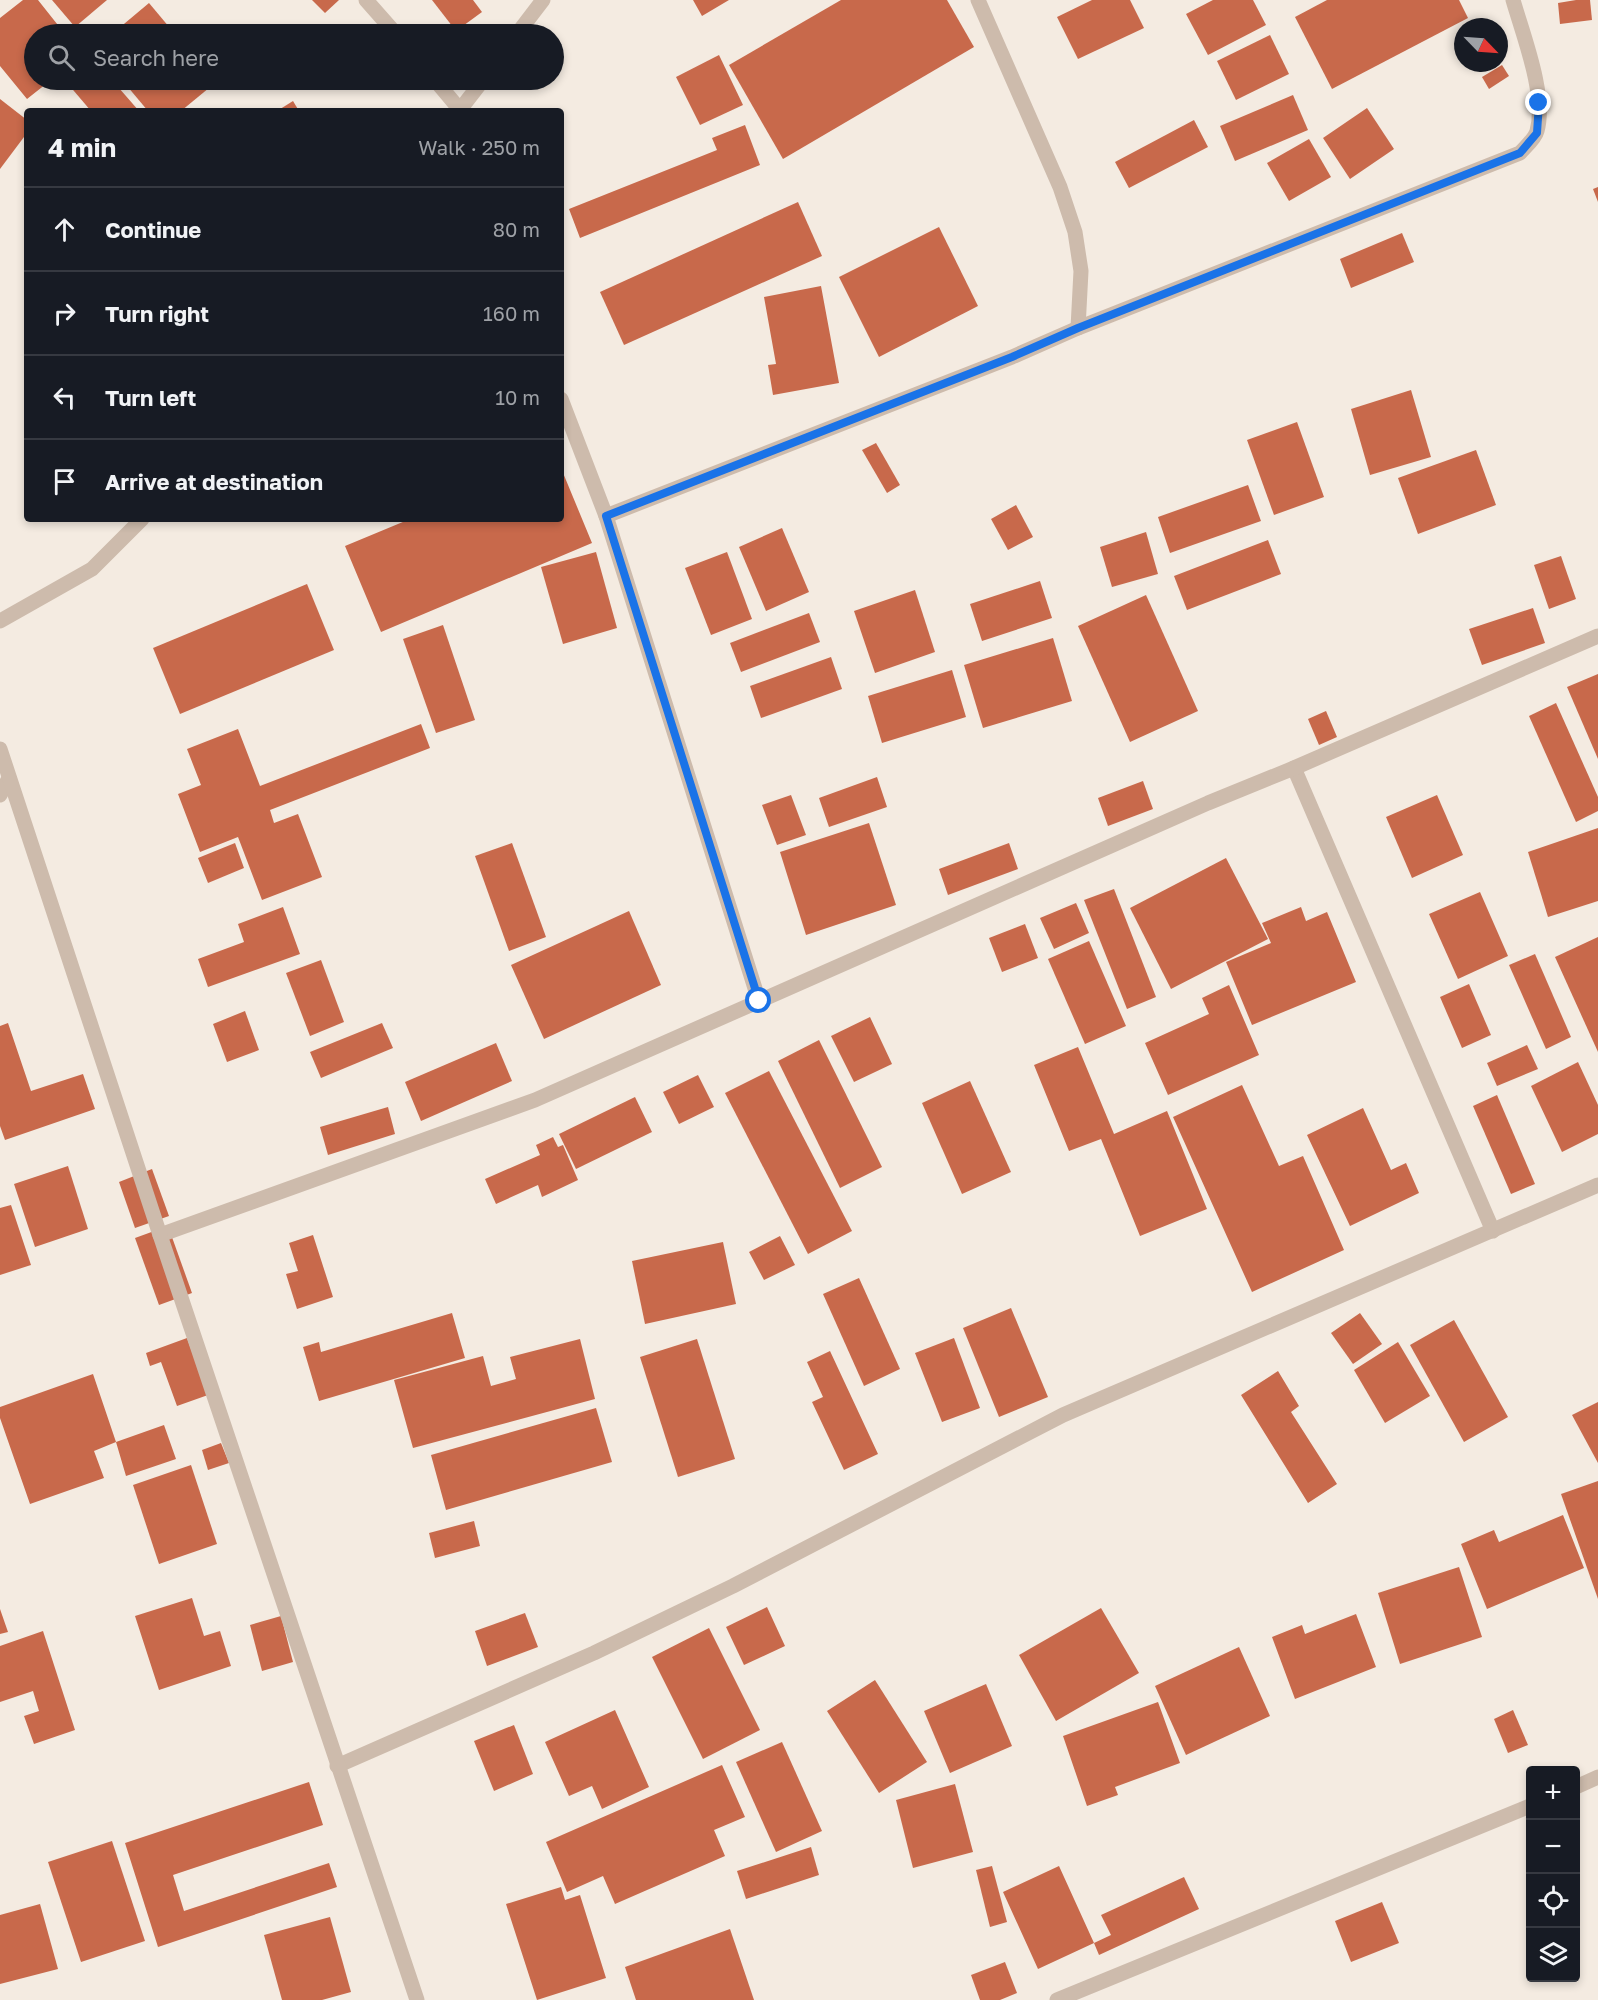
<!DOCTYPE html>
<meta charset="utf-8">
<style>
body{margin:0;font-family:"Golos Text",sans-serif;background:#20242c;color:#f1f3f6}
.controls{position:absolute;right:18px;bottom:18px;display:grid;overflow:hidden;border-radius:6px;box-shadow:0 3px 9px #0003}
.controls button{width:54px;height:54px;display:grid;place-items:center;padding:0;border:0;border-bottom:2px solid #363941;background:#171b24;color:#f1f3f6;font:30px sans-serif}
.compass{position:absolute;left:1454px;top:18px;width:54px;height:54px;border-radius:50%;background:#171b24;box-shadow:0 3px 9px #0003;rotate:115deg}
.stop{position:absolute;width:18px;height:18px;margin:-14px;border:4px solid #1a73e8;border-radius:50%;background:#fff}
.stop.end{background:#1a73e8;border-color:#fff;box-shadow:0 2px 6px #0008}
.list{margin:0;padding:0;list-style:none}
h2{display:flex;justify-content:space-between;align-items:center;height:78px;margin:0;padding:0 24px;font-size:26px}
h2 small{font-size:20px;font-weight:400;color:#9ea1a6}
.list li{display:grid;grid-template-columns:39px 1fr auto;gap:18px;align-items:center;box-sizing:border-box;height:84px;padding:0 24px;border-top:2px solid #363941}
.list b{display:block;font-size:22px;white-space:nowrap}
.list em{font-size:20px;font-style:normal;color:#9ea1a6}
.icon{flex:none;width:33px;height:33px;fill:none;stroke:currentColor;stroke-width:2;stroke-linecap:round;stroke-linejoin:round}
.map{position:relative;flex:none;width:1598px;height:2000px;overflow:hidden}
.search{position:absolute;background:#171b24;box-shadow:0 3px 9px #0003;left:24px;top:24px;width:540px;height:66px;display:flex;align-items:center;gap:15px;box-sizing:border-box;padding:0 21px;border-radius:33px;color:#9ea1a6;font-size:22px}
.panel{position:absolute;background:#171b24;box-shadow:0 3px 9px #0003;left:24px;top:108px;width:540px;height:414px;border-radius:6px}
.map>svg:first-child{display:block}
</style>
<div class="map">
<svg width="1598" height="2000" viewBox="0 0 1598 2000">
<rect width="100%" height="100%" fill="#f4ebe1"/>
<!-- building -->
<g fill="#c8694b">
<path d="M 23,0 L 38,0 L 65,34 L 34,34 L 34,80 L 51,80 L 27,99 L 0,66 L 0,18 Z"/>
<path d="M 52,0 L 107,0 L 75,27 Z"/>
<path d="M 312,0 L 339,0 L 325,13 Z"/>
<path d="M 432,0 L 473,0 L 482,12 L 456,31 Z"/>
<path d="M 693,0 L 729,0 L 702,16 Z"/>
<path d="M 841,0 L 947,0 L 974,47 L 783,159 L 729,65 Z"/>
<path d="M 1092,0 L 1130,0 L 1144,28 L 1078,59 L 1057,17 Z"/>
<path d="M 1213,0 L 1253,0 L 1266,25 L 1208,55 L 1186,14 Z"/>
<path d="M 1327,0 L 1459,0 L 1468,18 L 1332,89 L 1295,17 Z"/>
<path d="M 1576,0 L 1590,0 L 1592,20 L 1560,24 L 1558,3 Z"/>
<path d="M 149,3 L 175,34 L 112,34 Z"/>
<path d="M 1270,35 L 1289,74 L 1236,100 L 1217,61 Z"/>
<path d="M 719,55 L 743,105 L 700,125 L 676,77 Z"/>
<path d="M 1502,65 L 1509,76 L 1489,89 L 1482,77 Z"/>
<path d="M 73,80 L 112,80 L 139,111 L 91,111 L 68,84 Z"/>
<path d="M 122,80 L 212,80 L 215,83 L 181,111 L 148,111 Z"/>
<path d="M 1293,95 L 1308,130 L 1235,161 L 1220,126 Z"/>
<path d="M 0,99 L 27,120 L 27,133 L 0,169 Z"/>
<path d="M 293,101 L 299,111 L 277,111 Z"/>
<path d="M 1367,108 L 1394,149 L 1350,179 L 1323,138 Z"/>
<path d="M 1194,120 L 1208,147 L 1129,188 L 1115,162 Z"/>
<path d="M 745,125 L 760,165 L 580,238 L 569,209 L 717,150 L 712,138 Z"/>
<path d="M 1309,139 L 1331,177 L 1289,201 L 1267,163 Z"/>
<path d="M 1598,187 L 1598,202 L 1593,189 Z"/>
<path d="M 798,202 L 822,256 L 624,345 L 600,292 Z"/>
<path d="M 939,227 L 978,306 L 879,357 L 839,277 Z"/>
<path d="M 1402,233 L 1414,262 L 1351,288 L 1340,259 Z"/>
<path d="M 821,286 L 839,383 L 773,395 L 768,365 L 776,364 L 764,297 Z"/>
<path d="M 1411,390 L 1431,457 L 1370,475 L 1351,409 Z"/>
<path d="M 1297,422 L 1324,497 L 1274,515 L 1247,440 Z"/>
<path d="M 876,443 L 900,485 L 887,493 L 862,450 Z"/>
<path d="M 1476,450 L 1496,505 L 1418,534 L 1398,478 Z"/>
<path d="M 561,468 L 592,543 L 381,632 L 345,546 L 410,519 L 561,519 Z"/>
<path d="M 1248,485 L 1261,521 L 1170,553 L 1158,517 Z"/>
<path d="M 1016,505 L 1033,537 L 1008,550 L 991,519 Z"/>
<path d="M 782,528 L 809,592 L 766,611 L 739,547 Z"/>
<path d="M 1146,532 L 1158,574 L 1112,587 L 1100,547 Z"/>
<path d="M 1268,540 L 1281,574 L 1187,610 L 1174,576 Z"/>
<path d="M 596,552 L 617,628 L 563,644 L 541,567 Z"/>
<path d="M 727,552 L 752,619 L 711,635 L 685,568 Z"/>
<path d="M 1561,556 L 1576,599 L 1549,609 L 1534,565 Z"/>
<path d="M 1040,581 L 1052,618 L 982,641 L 970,604 Z"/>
<path d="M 307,584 L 334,650 L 180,714 L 153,648 Z"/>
<path d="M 915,590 L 935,652 L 875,673 L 854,611 Z"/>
<path d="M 1146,595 L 1198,711 L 1130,742 L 1078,626 Z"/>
<path d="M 1533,608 L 1545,643 L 1482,665 L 1469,629 Z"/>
<path d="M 809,613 L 820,642 L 741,672 L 730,643 Z"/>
<path d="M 443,625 L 475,720 L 436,733 L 403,639 Z"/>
<path d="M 1053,638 L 1072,701 L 983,728 L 964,665 Z"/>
<path d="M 831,657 L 842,689 L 761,718 L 750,686 Z"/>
<path d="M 952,670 L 966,717 L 882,743 L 868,696 Z"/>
<path d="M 1598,674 L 1598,759 L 1567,687 Z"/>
<path d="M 1556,703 L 1598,797 L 1598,811 L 1576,822 L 1529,716 Z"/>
<path d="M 1326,711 L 1337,737 L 1319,745 L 1308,719 Z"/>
<path d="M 421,724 L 430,748 L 270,810 L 274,823 L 298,814 L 322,877 L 262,900 L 238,837 L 200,852 L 178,794 L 201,785 L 187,749 L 238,729 L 260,786 Z"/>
<path d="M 877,777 L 887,807 L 829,827 L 819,798 Z"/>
<path d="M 1143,781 L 1153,809 L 1108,826 L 1098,798 Z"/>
<path d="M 791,795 L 806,835 L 777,845 L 762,805 Z"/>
<path d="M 1437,795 L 1463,855 L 1412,878 L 1386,817 Z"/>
<path d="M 869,823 L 896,905 L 806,935 L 780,852 Z"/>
<path d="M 1598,828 L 1598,901 L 1548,917 L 1528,852 Z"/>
<path d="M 235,843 L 244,868 L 208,883 L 198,858 Z"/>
<path d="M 512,843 L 546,937 L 509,951 L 475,856 Z"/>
<path d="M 1009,843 L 1018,869 L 948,895 L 939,869 Z"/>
<path d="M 1226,858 L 1268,939 L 1171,989 L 1130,908 Z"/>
<path d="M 1114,889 L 1156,997 L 1127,1009 L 1084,900 Z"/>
<path d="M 1480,892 L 1508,956 L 1458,979 L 1429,914 Z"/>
<path d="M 1076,903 L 1089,933 L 1054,949 L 1040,918 Z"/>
<path d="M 283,907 L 300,954 L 208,987 L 198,959 L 244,942 L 238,924 Z"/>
<path d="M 1301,907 L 1306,921 L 1327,912 L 1356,982 L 1252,1025 L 1226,962 L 1271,943 L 1262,923 Z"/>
<path d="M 629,911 L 661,985 L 544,1039 L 511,965 Z"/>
<path d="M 1025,924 L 1038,958 L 1002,972 L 989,938 Z"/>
<path d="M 1598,937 L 1598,1052 L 1555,957 Z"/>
<path d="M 1089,941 L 1126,1026 L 1085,1044 L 1048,959 Z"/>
<path d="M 1535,954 L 1571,1037 L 1546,1049 L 1509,965 Z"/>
<path d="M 321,960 L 344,1022 L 310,1036 L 286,973 Z"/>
<path d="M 1469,984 L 1491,1035 L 1462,1048 L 1440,997 Z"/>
<path d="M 1229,985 L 1259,1055 L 1168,1095 L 1145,1043 L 1209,1014 L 1202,998 Z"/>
<path d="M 245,1011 L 259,1050 L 227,1062 L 213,1024 Z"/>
<path d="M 870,1017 L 892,1064 L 854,1082 L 831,1036 Z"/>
<path d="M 8,1023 L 31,1091 L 83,1074 L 95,1109 L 5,1140 L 0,1126 L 0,1026 Z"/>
<path d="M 382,1023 L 393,1048 L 321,1078 L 310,1052 Z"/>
<path d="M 819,1040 L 882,1167 L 840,1188 L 778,1061 Z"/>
<path d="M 496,1043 L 512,1081 L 421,1121 L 405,1082 Z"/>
<path d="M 1527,1045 L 1538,1069 L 1497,1086 L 1487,1063 Z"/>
<path d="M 1078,1047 L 1114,1134 L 1167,1111 L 1207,1209 L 1140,1236 L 1101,1139 L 1069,1151 L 1034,1065 Z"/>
<path d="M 1578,1062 L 1598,1105 L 1598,1134 L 1562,1152 L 1531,1086 Z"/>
<path d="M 769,1071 L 852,1231 L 808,1254 L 725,1093 Z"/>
<path d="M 698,1075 L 714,1107 L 679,1124 L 663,1092 Z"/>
<path d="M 970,1081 L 1011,1172 L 962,1194 L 922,1103 Z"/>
<path d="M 1242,1085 L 1279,1166 L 1303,1156 L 1344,1250 L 1252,1292 L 1173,1117 Z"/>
<path d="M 1497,1095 L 1535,1184 L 1511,1194 L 1473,1106 Z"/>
<path d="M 635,1097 L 652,1132 L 576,1169 L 559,1134 Z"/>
<path d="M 388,1107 L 395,1134 L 328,1155 L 320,1127 Z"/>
<path d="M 1363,1108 L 1391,1170 L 1406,1163 L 1419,1193 L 1350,1226 L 1307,1135 Z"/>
<path d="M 553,1137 L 558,1147 L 563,1145 L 578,1180 L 542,1197 L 538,1185 L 496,1204 L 485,1179 L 540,1155 L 536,1145 Z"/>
<path d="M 68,1166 L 88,1229 L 35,1247 L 14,1184 Z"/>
<path d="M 152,1169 L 169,1216 L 135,1228 L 119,1182 Z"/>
<path d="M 11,1205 L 31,1265 L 0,1275 L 0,1208 Z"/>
<path d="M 168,1226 L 192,1293 L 159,1305 L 135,1238 Z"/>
<path d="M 313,1235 L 333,1297 L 297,1309 L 286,1274 L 298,1271 L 289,1243 Z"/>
<path d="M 780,1236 L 795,1265 L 764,1280 L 749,1252 Z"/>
<path d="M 723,1242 L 736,1304 L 645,1324 L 632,1261 Z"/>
<path d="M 859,1278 L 900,1369 L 864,1386 L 823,1294 Z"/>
<path d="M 1011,1308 L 1048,1397 L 999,1417 L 963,1328 Z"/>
<path d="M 452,1313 L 465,1358 L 319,1401 L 303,1347 L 319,1342 L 321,1352 Z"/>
<path d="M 1360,1313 L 1382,1344 L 1353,1364 L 1331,1333 Z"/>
<path d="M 1454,1320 L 1508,1417 L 1464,1442 L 1410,1345 Z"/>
<path d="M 187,1338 L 208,1395 L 177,1406 L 161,1362 L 150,1366 L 146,1353 Z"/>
<path d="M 954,1338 L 980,1408 L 942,1422 L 915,1353 Z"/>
<path d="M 580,1339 L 595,1399 L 413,1448 L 394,1380 L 483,1356 L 491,1386 L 516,1379 L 510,1357 Z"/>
<path d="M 697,1339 L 735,1459 L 678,1477 L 640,1357 Z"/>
<path d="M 1398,1342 L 1430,1396 L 1385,1423 L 1354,1370 Z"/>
<path d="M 830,1351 L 878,1454 L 844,1470 L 812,1402 L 823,1397 L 807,1362 Z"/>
<path d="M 1278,1371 L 1299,1406 L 1291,1412 L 1337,1484 L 1308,1503 L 1241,1395 Z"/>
<path d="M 93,1374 L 116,1442 L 164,1425 L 176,1459 L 126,1476 L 116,1442 L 94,1451 L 104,1478 L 30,1504 L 0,1418 L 0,1407 Z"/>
<path d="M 1598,1402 L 1598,1463 L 1572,1415 Z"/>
<path d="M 596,1408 L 612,1462 L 446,1510 L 431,1455 Z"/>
<path d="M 221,1443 L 229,1463 L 208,1470 L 202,1450 Z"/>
<path d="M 191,1465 L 217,1544 L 159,1564 L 133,1485 Z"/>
<path d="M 1598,1481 L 1598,1599 L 1561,1494 Z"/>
<path d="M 1563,1515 L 1584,1568 L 1487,1609 L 1461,1544 L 1494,1530 L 1499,1542 Z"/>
<path d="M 474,1521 L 480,1546 L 435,1558 L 429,1533 Z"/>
<path d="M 1459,1567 L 1482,1637 L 1400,1664 L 1378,1593 Z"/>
<path d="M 192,1598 L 204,1636 L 220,1631 L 231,1666 L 159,1690 L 135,1616 Z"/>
<path d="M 767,1607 L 785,1646 L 744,1665 L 726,1627 Z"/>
<path d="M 1101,1608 L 1139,1673 L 1056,1721 L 1019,1655 Z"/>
<path d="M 0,1609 L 8,1632 L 0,1634 Z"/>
<path d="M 525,1613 L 538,1647 L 487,1666 L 475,1631 Z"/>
<path d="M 1356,1614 L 1376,1667 L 1295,1699 L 1272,1637 L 1302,1625 L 1305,1634 Z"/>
<path d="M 281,1616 L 293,1662 L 262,1671 L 250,1625 Z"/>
<path d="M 709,1628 L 760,1730 L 703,1759 L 652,1657 Z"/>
<path d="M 43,1631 L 75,1730 L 34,1744 L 24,1716 L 39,1711 L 33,1691 L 0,1702 L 0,1646 Z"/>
<path d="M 1239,1647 L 1270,1716 L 1186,1755 L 1155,1686 Z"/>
<path d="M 875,1680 L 927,1762 L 879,1793 L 827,1711 Z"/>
<path d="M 986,1684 L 1012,1746 L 950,1773 L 924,1711 Z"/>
<path d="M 1158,1702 L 1180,1763 L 1115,1787 L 1118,1795 L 1087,1806 L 1063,1736 Z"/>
<path d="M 615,1710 L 649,1787 L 602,1809 L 592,1786 L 569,1796 L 545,1742 Z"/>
<path d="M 1513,1710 L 1528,1745 L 1508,1753 L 1494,1719 Z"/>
<path d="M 514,1725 L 533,1774 L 494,1791 L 474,1741 Z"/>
<path d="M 782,1742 L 822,1831 L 776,1852 L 736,1762 Z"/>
<path d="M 722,1765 L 745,1817 L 714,1830 L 725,1856 L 615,1904 L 603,1876 L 567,1892 L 546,1842 Z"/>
<path d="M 309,1782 L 323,1825 L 173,1875 L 184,1911 L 329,1863 L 337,1887 L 158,1947 L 125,1843 Z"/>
<path d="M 955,1784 L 973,1852 L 913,1868 L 896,1800 Z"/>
<path d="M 112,1841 L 145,1941 L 81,1962 L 48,1862 Z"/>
<path d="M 811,1847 L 819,1875 L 746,1899 L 737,1871 Z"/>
<path d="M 992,1866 L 1007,1922 L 990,1927 L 976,1870 Z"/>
<path d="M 1059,1866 L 1094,1943 L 1111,1935 L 1101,1915 L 1184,1877 L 1199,1909 L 1099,1955 L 1094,1943 L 1038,1969 L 1003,1892 Z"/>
<path d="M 561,1887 L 565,1900 L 580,1895 L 606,1978 L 537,2000 L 506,1904 Z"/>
<path d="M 1382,1902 L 1399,1943 L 1351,1962 L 1335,1921 Z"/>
<path d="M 40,1904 L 58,1969 L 0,1984 L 0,1915 Z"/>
<path d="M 330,1917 L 351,1992 L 322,2000 L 282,2000 L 264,1935 Z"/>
<path d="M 730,1929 L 754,2000 L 636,2000 L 625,1967 Z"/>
<path d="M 1005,1962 L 1017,1993 L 1000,2000 L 980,2000 L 971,1975 Z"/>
</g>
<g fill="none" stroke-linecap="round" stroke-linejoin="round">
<!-- minor -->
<g stroke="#cdbbac" stroke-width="15">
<path d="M 366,0 L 396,34"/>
<path d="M 978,0 L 1060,187 L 1075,232 L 1081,271 L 1078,328"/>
<path d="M 517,34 L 543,0"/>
<path d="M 435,80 L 461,111"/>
<path d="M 459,111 L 483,80"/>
<path d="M 561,399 L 606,516 L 759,1001"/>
<path d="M 606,516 L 1012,357 L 1078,328 L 1520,153 C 1525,147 1535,139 1537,131 C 1547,96 1523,35 1513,0"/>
<path d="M 0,621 L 92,569 L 142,519"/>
<path d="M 1294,768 L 1493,1231"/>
<path d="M 0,795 L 9,778"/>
<path d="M 160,1235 L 535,1100 L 1208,803 L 1294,768 L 1598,636"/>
<path d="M 337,1766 L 594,1653 L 733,1586 L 1063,1415 L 1598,1185"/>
<path d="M 1576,1787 L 1598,1777"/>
<path d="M 1057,2000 L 1530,1806"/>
</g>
<!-- tertiary -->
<path stroke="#cdbbac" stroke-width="15" d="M 0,749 L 160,1235 L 417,2000"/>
</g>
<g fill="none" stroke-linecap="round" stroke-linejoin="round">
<!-- route -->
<path stroke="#1a73e8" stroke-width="8" d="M 759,1001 L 606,516 L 1012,357 L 1078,328 L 1520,153 L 1537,133 L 1539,103"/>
</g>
</svg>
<div class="controls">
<button>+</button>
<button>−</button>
<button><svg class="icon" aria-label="locate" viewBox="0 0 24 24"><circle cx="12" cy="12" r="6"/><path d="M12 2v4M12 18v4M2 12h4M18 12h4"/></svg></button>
<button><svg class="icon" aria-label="layers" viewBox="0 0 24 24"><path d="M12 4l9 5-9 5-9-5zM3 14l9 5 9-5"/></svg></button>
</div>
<svg class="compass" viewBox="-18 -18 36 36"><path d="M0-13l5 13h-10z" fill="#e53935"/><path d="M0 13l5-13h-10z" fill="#9ea1a6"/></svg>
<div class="stop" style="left:759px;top:1001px"></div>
<div class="stop end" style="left:1539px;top:103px"></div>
<div class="search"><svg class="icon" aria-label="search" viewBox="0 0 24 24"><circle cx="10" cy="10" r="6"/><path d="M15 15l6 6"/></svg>Search here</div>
<section class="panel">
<h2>4 min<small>Walk · 250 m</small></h2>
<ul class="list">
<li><svg class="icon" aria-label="ahead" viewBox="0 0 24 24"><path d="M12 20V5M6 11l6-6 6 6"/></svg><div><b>Continue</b></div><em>80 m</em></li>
<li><svg class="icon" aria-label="right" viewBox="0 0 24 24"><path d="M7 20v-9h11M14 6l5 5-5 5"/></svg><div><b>Turn right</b></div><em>160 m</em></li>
<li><svg class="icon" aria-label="left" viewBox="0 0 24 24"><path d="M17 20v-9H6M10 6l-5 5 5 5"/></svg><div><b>Turn left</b></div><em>10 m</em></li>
<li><svg class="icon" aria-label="arrive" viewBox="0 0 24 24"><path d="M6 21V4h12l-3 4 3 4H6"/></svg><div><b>Arrive at destination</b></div></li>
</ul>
</section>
</div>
